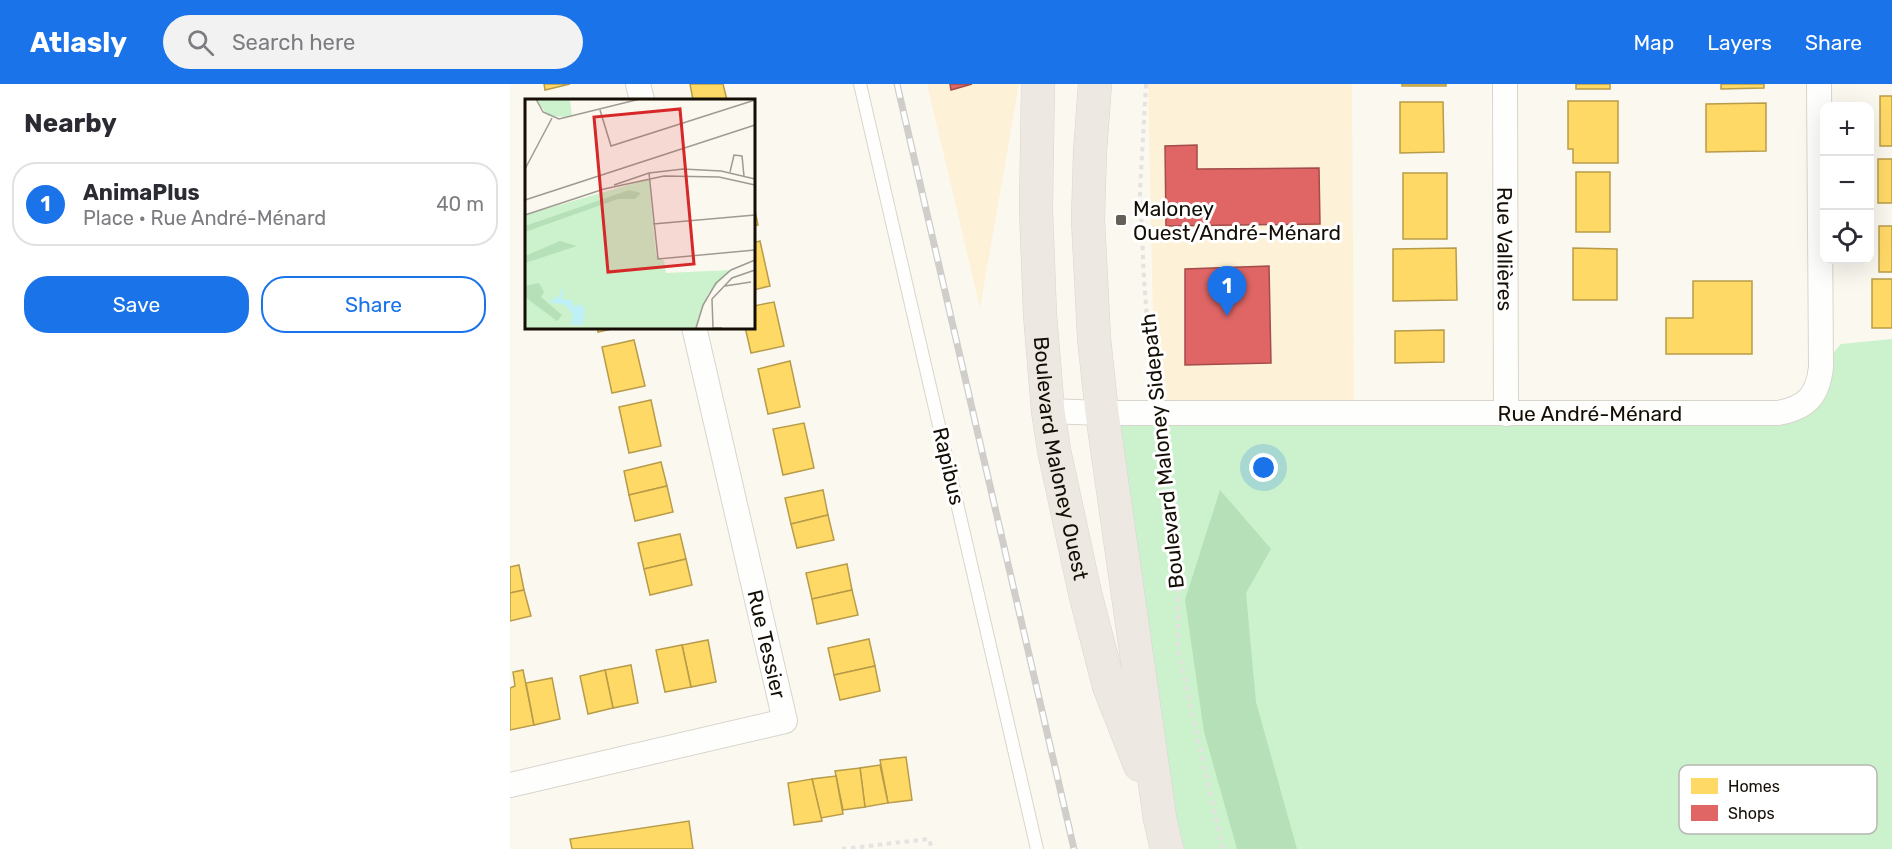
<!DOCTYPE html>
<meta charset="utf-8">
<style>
body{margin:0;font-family:Rubik,sans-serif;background:#f2f2f3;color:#2b2b33}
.controls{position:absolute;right:18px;top:18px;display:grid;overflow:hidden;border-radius:12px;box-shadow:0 6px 24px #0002}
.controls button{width:54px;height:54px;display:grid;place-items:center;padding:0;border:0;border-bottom:2px solid #e1e1e2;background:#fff;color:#2b2b33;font:30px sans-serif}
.you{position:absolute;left:754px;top:384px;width:21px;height:21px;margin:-15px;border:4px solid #fff;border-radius:50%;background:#1a73e8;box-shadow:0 0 0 9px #1a73e833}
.badge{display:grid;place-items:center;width:39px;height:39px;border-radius:50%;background:#1a73e8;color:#fff;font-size:20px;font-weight:700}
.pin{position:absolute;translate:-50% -50px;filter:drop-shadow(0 2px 3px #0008)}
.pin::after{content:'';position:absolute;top:32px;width:21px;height:18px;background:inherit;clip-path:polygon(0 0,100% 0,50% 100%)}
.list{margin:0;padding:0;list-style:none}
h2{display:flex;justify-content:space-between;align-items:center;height:78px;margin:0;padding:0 24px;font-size:26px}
h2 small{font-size:20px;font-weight:400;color:#7c7c81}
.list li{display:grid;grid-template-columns:39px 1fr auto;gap:18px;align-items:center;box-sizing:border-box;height:84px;margin:0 12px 12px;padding:0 12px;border:2px solid #e1e1e2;border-radius:24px}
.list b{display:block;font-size:22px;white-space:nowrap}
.list p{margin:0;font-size:20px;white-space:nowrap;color:#7c7c81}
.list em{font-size:20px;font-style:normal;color:#7c7c81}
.actions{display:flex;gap:12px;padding:18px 24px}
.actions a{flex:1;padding:14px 0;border:2px solid #1a73e8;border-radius:24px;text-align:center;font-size:21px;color:#1a73e8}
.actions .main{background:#1a73e8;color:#fff}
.icon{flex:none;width:33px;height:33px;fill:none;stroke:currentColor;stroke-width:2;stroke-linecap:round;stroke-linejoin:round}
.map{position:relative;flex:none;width:1382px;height:765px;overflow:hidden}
header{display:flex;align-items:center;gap:36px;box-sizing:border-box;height:84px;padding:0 30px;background:#1a73e8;color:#fff}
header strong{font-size:28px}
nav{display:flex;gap:33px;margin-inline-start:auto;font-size:21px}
.search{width:420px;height:54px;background:#f2f2f3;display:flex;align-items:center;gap:15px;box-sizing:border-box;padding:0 21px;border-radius:33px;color:#7c7c81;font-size:22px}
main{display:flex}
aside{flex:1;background:#fff}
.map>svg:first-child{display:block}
</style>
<header>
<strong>Atlasly</strong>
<div class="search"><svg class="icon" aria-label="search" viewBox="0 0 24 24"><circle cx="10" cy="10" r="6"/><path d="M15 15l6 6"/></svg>Search here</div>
<nav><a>Map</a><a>Layers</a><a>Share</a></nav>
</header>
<main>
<aside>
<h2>Nearby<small></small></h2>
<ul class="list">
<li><span class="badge">1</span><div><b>AnimaPlus</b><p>Place · Rue André-Ménard</p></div><em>40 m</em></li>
</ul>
<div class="actions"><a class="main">Save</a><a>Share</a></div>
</aside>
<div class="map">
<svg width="1382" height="765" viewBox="0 0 1382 765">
<rect width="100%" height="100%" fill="#fbf8f0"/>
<!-- built -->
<g fill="#fdf1d8">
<path d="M 417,0 L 509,0 L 470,224 Z"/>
<path d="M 638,0 L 842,0 L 844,329 L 645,328 Z"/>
</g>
<!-- green -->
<path fill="#cbf2cc" d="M 1382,255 L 1382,765 L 657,765 L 592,329 L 1284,326 L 1311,283 L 1331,260 Z"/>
<!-- forest -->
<path fill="#b6e0b8" d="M 710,406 L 761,465 L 736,509 L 746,618 L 787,765 L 727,765 L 694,648 L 675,516 Z"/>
<!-- homes -->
<g fill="#ffd966" stroke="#b89c49" stroke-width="1.5">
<path d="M 34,0 L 60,0 L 35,6 Z"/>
<path d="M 180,0 L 213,0 L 217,16 L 183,16 Z"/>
<rect x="892" y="0" width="44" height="2"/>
<rect x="1066" y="0" width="34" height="5"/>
<path d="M 1211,0 L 1254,0 L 1254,4 L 1211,5 Z"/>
<rect x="1370" y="12" width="12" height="50"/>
<path d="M 1058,17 L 1108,17 L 1108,79 L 1063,79 L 1063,65 L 1058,65 Z"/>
<path d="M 890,18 L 933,18 L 934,68 L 890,69 Z"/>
<path d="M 1256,19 L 1256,67 L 1196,68 L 1196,20 Z"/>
<rect x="1368" y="75" width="14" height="44"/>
<rect x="1066" y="88" width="34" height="60"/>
<rect x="893" y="89" width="44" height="66"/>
<path d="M 243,118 L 248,141 L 243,142 Z"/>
<rect x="1369" y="142" width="13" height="46"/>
<path d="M 250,157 L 260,202 L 243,206 L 243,159 Z"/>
<path d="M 946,164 L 947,216 L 883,217 L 883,165 Z"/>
<path d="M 1063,164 L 1107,165 L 1107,216 L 1063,216 Z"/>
<rect x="1362" y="195" width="20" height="49"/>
<path d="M 1183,197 L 1242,197 L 1242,270 L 1156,270 L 1156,234 L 1183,234 Z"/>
<path d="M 264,218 L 274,262 L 241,269 L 235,243 L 243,243 L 243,222 Z"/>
<path d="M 87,243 L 111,243 L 88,248 Z"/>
<path d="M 934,246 L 934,278 L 885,279 L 885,247 Z"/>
<path d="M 124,256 L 135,302 L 102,309 L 92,263 Z"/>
<path d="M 280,277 L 290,323 L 258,330 L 248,285 Z"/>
<path d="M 141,316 L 151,362 L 119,369 L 109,323 Z"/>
<path d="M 294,339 L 304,384 L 273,391 L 263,345 Z"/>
<path d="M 151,378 L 157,402 L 119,411 L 114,387 Z"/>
<path d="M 157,402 L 163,428 L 125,437 L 119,411 Z"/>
<path d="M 313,406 L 318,431 L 281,440 L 275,414 Z"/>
<path d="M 318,431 L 324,456 L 287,464 L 281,440 Z"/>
<path d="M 170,450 L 176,475 L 134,485 L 128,459 Z"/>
<path d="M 176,475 L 182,501 L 140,511 L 134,485 Z"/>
<path d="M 337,480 L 342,506 L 302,515 L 296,489 Z"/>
<path d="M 9,481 L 14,506 L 0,509 L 0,483 Z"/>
<path d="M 14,506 L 21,532 L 0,537 L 0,509 Z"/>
<path d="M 342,506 L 348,531 L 307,540 L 302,515 Z"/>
<path d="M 359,555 L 365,582 L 324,591 L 318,564 Z"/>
<path d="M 198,556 L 206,598 L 181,603 L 172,561 Z"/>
<path d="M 172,561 L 181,603 L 155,608 L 146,566 Z"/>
<path d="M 121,581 L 128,619 L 103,624 L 95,586 Z"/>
<path d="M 365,582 L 370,607 L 330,616 L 324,591 Z"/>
<path d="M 13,586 L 24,641 L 0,646 L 0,604 L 5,602 L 3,588 Z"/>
<path d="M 95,586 L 103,624 L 78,630 L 70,592 Z"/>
<path d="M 42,594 L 50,635 L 24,641 L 16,599 Z"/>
<path d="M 396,673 L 402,716 L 378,719 L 370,676 Z"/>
<path d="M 370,681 L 378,719 L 355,723 L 350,684 Z"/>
<path d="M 350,684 L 355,723 L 333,726 L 325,687 Z"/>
<path d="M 326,692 L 333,730 L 311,734 L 302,695 Z"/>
<path d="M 302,695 L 312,737 L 284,741 L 278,699 Z"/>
<path d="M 179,737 L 183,765 L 62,765 L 60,755 Z"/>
</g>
<!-- shops -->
<g fill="#e06666" stroke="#a34c49" stroke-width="1.5">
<path d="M 440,0 L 462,0 L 441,6 Z"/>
<path d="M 687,61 L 687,85 L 809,84 L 810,140 L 656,142 L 655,62 Z"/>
<path d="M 759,182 L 761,279 L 675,281 L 675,185 Z"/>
</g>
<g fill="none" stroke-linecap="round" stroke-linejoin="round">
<!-- service casing -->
<g stroke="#d9d5cc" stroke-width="14">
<path id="service" d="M 350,0 L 527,765"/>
</g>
<!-- minor casing -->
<g stroke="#d9d5cc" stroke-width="26">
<g id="minor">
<path d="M 128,0 L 132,16"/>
<path id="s1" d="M 995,0 L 996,330"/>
<path id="s2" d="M 538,327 L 592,329 L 1268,329 C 1296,324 1308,312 1311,283 L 1309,0"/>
<path d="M 0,701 L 275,637 L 184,243"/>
</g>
</g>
<!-- primary casing -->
<g stroke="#d8d6d1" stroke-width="34">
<g id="primary">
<path id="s3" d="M 528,0 L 526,125 L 530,231 L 538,327 L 544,366 L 575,509 L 599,602 L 630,681"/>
<path d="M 585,0 L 580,68 L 578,135 L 584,254 L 592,329 L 650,735 L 657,765"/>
</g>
</g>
<!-- path -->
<g stroke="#e4e3e0" stroke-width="4" stroke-dasharray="4.5 4.5" stroke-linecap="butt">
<path d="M 636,0 L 630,107 L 634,195 L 642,303"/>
<path d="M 647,353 L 664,439 L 668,473 L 668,566 L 713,765"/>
<path d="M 332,765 L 419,755 L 422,765"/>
</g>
<!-- service -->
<use href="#service" stroke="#fefefd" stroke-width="12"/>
<!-- minor -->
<use href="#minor" stroke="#fefefd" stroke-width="24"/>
<!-- primary -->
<use href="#primary" stroke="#ede8e1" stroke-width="33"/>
<!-- rail casing -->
<g stroke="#cfcecb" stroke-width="7">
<path id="rail" d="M 387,0 L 564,765"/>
</g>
<!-- rail -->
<use href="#rail" stroke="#fff" stroke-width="4.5" stroke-dasharray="14" stroke-linecap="butt"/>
</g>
<!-- markers -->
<rect fill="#656057" stroke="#fff" stroke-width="2" x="605" y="130" width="12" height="12" rx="3"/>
<g text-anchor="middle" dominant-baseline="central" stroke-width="6" stroke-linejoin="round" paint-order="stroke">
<!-- poi labels -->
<g font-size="21" fill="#140e05" stroke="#fff" text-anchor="start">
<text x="623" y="124">Maloney<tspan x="623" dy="24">Ouest/André-Ménard</tspan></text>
</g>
<!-- street labels -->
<g font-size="21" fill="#140e05" stroke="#fff">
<text stroke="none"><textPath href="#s1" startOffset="165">Rue Vallières</textPath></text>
<text stroke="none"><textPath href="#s2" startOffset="542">Rue André-Ménard</textPath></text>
<text transform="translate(652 367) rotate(-96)">Boulevard Maloney Sidepath</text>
<text stroke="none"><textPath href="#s3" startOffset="376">Boulevard Maloney Ouest</textPath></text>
<text transform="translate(439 382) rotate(77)">Rapibus</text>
<text transform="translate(257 560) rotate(77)">Rue Tessier</text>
</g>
</g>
<!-- overview -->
<g transform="translate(15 15)">
<rect width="230" height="230" fill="#fbf8f0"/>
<path d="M 11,0 L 45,0 L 47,18 L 23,17 ZM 124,80 L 131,156 L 139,162 L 141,174 L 206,171 L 183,195 L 171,229 L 0,229 L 0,116 Z" fill="#cbf2cc"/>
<path d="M 104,91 L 116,94 L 110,100 L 93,100 L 0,133 L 0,127 ZM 35,142 L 52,147 L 0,164 L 0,157 ZM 14,184 L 19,193 L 16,198 L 37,216 L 32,222 L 0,198 L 0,187 Z" fill="#b6e0b8"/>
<path d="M 39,185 L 37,200 L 47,201 L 49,208 L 55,205 L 60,210 L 58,226 L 46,226 L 48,216 L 41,206 L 23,203 L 34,197 Z" fill="#bff0f6"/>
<path fill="none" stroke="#9f9a92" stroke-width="1.5" d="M 11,0 L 18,13 L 34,20 L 115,0M 75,11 L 86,47 L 230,1M 0,70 L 27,19M 205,73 L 209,56 L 217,57 L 219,77M 124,74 L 133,160 L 230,151M 89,86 L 124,74 L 158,70 L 196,72 L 230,80M 0,101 L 230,26M 0,116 L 79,90 L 139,77 L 194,78 L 230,86M 128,125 L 230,116M 200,187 L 226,183M 171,229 L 178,206 L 191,184 L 206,171 L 230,161M 197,229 L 188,229 L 187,200 L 207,179 L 230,171"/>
<path fill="#d62828" fill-opacity="0.15" stroke="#d62828" stroke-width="3" d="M 155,10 L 169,165 L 83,173 L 69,18 Z"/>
<rect width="230" height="230" fill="none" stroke="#140e05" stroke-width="3"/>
</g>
<!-- legend -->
<rect x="1169" y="681" width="198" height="69" rx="9" fill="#fff" stroke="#b8b7b4" stroke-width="1.5"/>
<rect x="1181" y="694" width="27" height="16" fill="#ffd966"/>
<rect x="1181" y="721" width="27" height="16" fill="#e06666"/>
<g font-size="16" fill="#140e05">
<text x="1218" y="708">Homes</text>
<text x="1218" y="735">Shops</text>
</g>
</svg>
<div class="controls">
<button>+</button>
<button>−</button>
<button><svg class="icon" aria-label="locate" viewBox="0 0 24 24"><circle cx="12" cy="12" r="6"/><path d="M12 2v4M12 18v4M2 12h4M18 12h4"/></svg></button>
</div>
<div class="you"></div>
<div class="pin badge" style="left:717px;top:232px">1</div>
</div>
</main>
